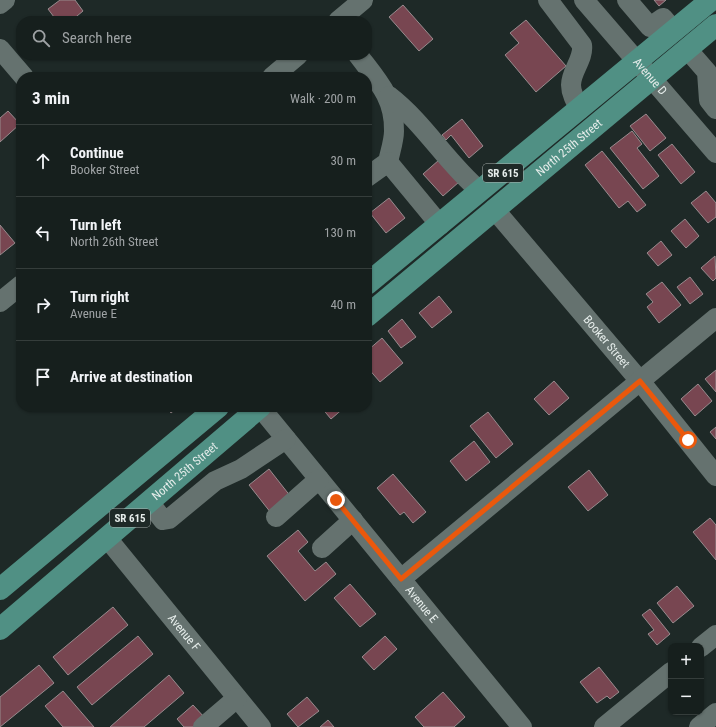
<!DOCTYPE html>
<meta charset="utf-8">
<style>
body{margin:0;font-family:"Roboto Condensed",sans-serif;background:#1f2726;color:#f1f3f6}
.controls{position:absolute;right:12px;bottom:12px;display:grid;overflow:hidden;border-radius:8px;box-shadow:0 1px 3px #0004}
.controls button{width:36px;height:36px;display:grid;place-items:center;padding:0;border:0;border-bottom:1px solid #353d3b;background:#161f1d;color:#f1f3f6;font:20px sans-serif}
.stop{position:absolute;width:12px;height:12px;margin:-9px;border:3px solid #ea580c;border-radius:50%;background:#fff}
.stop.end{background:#ea580c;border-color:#fff;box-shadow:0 1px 4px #0008}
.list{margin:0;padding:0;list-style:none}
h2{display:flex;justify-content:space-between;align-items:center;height:52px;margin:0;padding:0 16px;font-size:17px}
h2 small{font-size:13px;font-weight:400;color:#9ea2a4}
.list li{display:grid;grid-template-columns:26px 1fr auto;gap:12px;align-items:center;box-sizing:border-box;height:72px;padding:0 16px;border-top:1px solid #353d3b}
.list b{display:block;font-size:15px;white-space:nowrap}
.list p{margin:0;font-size:13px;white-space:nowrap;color:#9ea2a4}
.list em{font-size:13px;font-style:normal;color:#9ea2a4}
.icon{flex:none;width:22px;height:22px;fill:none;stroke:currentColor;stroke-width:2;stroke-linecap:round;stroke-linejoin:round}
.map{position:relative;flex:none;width:716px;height:727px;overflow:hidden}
.search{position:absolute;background:#161f1d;box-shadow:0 1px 3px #0004;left:16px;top:16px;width:356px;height:44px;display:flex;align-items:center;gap:10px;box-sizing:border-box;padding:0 14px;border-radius:16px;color:#9ea2a4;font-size:15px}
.panel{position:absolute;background:#161f1d;box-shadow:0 1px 3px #0004;left:16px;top:72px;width:356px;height:340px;border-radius:16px}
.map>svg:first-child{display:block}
</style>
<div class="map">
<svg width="716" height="727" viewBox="0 0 716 727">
<rect width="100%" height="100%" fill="#1e2927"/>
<!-- building -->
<g fill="#784651" stroke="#988b8e">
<path d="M 60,0 L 75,0 L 83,11 L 71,21 L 57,21 L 48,9 Z"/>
<path d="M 654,0 L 666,0 L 659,6 Z"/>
<path d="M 403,5 L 433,39 L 419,51 L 389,17 Z"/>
<path d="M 526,20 L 566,66 L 536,92 L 505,55 L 519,43 L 510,33 Z"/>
<path d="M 8,111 L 20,124 L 0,142 L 0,118 Z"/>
<path d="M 646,114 L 666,138 L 650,151 L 630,126 Z"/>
<path d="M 462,119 L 483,146 L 469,158 L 451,135 L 446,140 L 442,135 Z"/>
<path d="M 632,131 L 642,144 L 637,148 L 659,176 L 643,189 L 610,148 Z"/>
<path d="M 672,144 L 695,172 L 681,184 L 658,155 Z"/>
<path d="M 602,151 L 646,205 L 637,212 L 628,201 L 619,208 L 585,165 Z"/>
<path d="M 439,160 L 459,182 L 443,196 L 423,174 Z"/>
<path d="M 706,191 L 716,203 L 716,217 L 708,223 L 691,203 Z"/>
<path d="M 389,198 L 405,218 L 386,233 L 370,213 Z"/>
<path d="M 685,219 L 699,236 L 686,248 L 671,231 Z"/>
<path d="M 0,225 L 15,243 L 0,255 Z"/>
<path d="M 661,241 L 672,255 L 658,266 L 647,253 Z"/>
<path d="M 715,256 L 716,278 L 713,281 L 701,268 Z"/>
<path d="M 690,277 L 703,294 L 690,304 L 677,287 Z"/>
<path d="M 662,282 L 681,305 L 659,323 L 647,307 L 653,302 L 646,294 Z"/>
<path d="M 439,296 L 452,312 L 432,328 L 419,313 Z"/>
<path d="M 402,319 L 416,337 L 401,348 L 388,331 Z"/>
<path d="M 382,338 L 403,363 L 380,382 L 367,367 L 367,351 Z"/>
<path d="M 716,370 L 716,392 L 705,379 Z"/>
<path d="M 554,381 L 569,398 L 549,415 L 534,399 Z"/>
<path d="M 698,384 L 712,401 L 695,416 L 681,399 Z"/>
<path d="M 166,407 L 178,407 L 171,413 Z"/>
<path d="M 321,407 L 345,407 L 331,419 Z"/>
<path d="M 488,412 L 513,444 L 496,458 L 470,426 Z"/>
<path d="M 716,427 L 716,439 L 710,432 Z"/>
<path d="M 474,441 L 490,462 L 466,481 L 450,461 Z"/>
<path d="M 269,469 L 291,497 L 271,513 L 249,485 Z"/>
<path d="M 589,470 L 608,495 L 588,511 L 568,487 Z"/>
<path d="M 393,474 L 426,512 L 413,523 L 404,512 L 400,515 L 377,488 Z"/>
<path d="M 710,518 L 716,525 L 716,560 L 693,532 Z"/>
<path d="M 298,530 L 308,542 L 298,551 L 315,571 L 326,562 L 336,574 L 305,601 L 267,556 Z"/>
<path d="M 350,584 L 376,614 L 360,627 L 334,598 Z"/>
<path d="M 677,586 L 694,606 L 673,623 L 657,603 Z"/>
<path d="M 113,607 L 128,625 L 68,675 L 53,657 Z"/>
<path d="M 650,609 L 670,634 L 657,645 L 648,634 L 654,630 L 642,615 Z"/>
<path d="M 138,636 L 153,654 L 92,705 L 77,687 Z"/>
<path d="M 385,636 L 397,649 L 374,670 L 362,657 Z"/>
<path d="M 39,665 L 54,683 L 0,727 L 0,697 Z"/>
<path d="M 599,667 L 619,692 L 610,699 L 607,696 L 597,703 L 580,682 Z"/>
<path d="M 169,675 L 184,693 L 144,727 L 110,727 Z"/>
<path d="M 63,691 L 94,727 L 63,727 L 45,706 Z"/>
<path d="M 443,692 L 465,717 L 454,727 L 424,727 L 415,717 Z"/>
<path d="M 307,697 L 319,711 L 298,727 L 287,714 Z"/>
<path d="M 193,705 L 205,718 L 194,727 L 184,727 L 177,719 Z"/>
<path d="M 328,720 L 334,727 L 320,727 Z"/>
</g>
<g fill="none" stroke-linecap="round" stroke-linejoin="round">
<!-- minor -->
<g stroke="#65726f" stroke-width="20">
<path d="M 548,0 L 582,45 C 584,59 571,71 571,85 C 571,94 576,102 580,109"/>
<path id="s1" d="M 584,0 L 716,153"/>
<path d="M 627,0 L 650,27 L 663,18 L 674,31"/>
<path d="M 0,4 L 5,0"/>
<path d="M 338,21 L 363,0"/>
<path d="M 0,49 L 24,77"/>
<path d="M 687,49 L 707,72 L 709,100 L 716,109"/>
<path d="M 358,55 C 377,80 395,98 394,131 C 394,141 390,152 388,162 L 367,177"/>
<path d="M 272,77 L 298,55"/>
<path d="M 389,96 C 424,123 446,162 480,191"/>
<path d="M 388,162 L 440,225"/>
<path id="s2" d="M 494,209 L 640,381 L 716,476"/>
<path d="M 0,302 L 21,285"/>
<path id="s3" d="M 260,407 L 522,727"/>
<path d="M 149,502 L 163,520 L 169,519 L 215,481 L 241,469 L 286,439"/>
<path d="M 276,517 L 319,479"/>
<path id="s4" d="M 107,538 L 261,727"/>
<path d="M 322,548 L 353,520"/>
<path d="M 401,579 L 716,318"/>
<path d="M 701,647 L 716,635"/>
<path d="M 203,727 L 237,698"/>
<path d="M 604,727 L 671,672"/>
<path d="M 699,727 L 716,713"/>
</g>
<!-- major -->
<g stroke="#509084" stroke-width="22">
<path d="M 367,284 L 711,0"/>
<path id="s5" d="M 367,316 L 716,25"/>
<path d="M 0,589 L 218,407"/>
<path id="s6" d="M 0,629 L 260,407"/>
</g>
</g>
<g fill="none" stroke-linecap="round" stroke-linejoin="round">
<!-- route -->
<path stroke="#ea580c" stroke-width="5" d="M 336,500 L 401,579 L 640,381 L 688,440"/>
</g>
<g text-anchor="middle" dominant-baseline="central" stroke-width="3" stroke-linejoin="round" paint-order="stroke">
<!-- shield labels -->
<g fill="#1e2927" stroke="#aab2b0" stroke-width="1">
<rect x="483" y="164" width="40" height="18" rx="3"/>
<rect x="110" y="509" width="40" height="18" rx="3"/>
</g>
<g font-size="11" font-weight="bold" fill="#e6edeb">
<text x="503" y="173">SR 615</text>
<text x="130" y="518">SR 615</text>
</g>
<!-- street labels -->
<g font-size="12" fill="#e6edeb" stroke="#1e2927">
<text stroke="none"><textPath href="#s1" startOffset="101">Avenue D</textPath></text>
<text stroke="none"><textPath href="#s5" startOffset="263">North 25th Street</textPath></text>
<text stroke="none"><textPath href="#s2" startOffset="174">Booker Street</textPath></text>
<text stroke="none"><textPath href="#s6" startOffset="243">North 25th Street</textPath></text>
<text stroke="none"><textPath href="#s3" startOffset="255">Avenue E</textPath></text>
<text stroke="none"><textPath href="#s4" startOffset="122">Avenue F</textPath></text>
</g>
</g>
</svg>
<div class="controls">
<button>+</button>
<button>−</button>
</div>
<div class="stop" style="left:688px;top:440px"></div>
<div class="stop end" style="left:336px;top:500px"></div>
<div class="search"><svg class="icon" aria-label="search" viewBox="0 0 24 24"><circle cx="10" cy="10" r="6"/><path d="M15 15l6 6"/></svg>Search here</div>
<section class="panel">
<h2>3 min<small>Walk · 200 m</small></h2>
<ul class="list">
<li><svg class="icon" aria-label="ahead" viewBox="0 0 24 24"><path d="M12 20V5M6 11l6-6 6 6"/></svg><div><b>Continue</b><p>Booker Street</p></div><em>30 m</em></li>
<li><svg class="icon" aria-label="left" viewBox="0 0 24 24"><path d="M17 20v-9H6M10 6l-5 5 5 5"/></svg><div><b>Turn left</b><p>North 26th Street</p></div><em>130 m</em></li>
<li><svg class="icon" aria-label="right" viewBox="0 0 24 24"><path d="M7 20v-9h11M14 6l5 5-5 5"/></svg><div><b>Turn right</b><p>Avenue E</p></div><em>40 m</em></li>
<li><svg class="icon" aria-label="arrive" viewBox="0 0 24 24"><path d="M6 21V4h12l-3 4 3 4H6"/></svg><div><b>Arrive at destination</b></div></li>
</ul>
</section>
</div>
